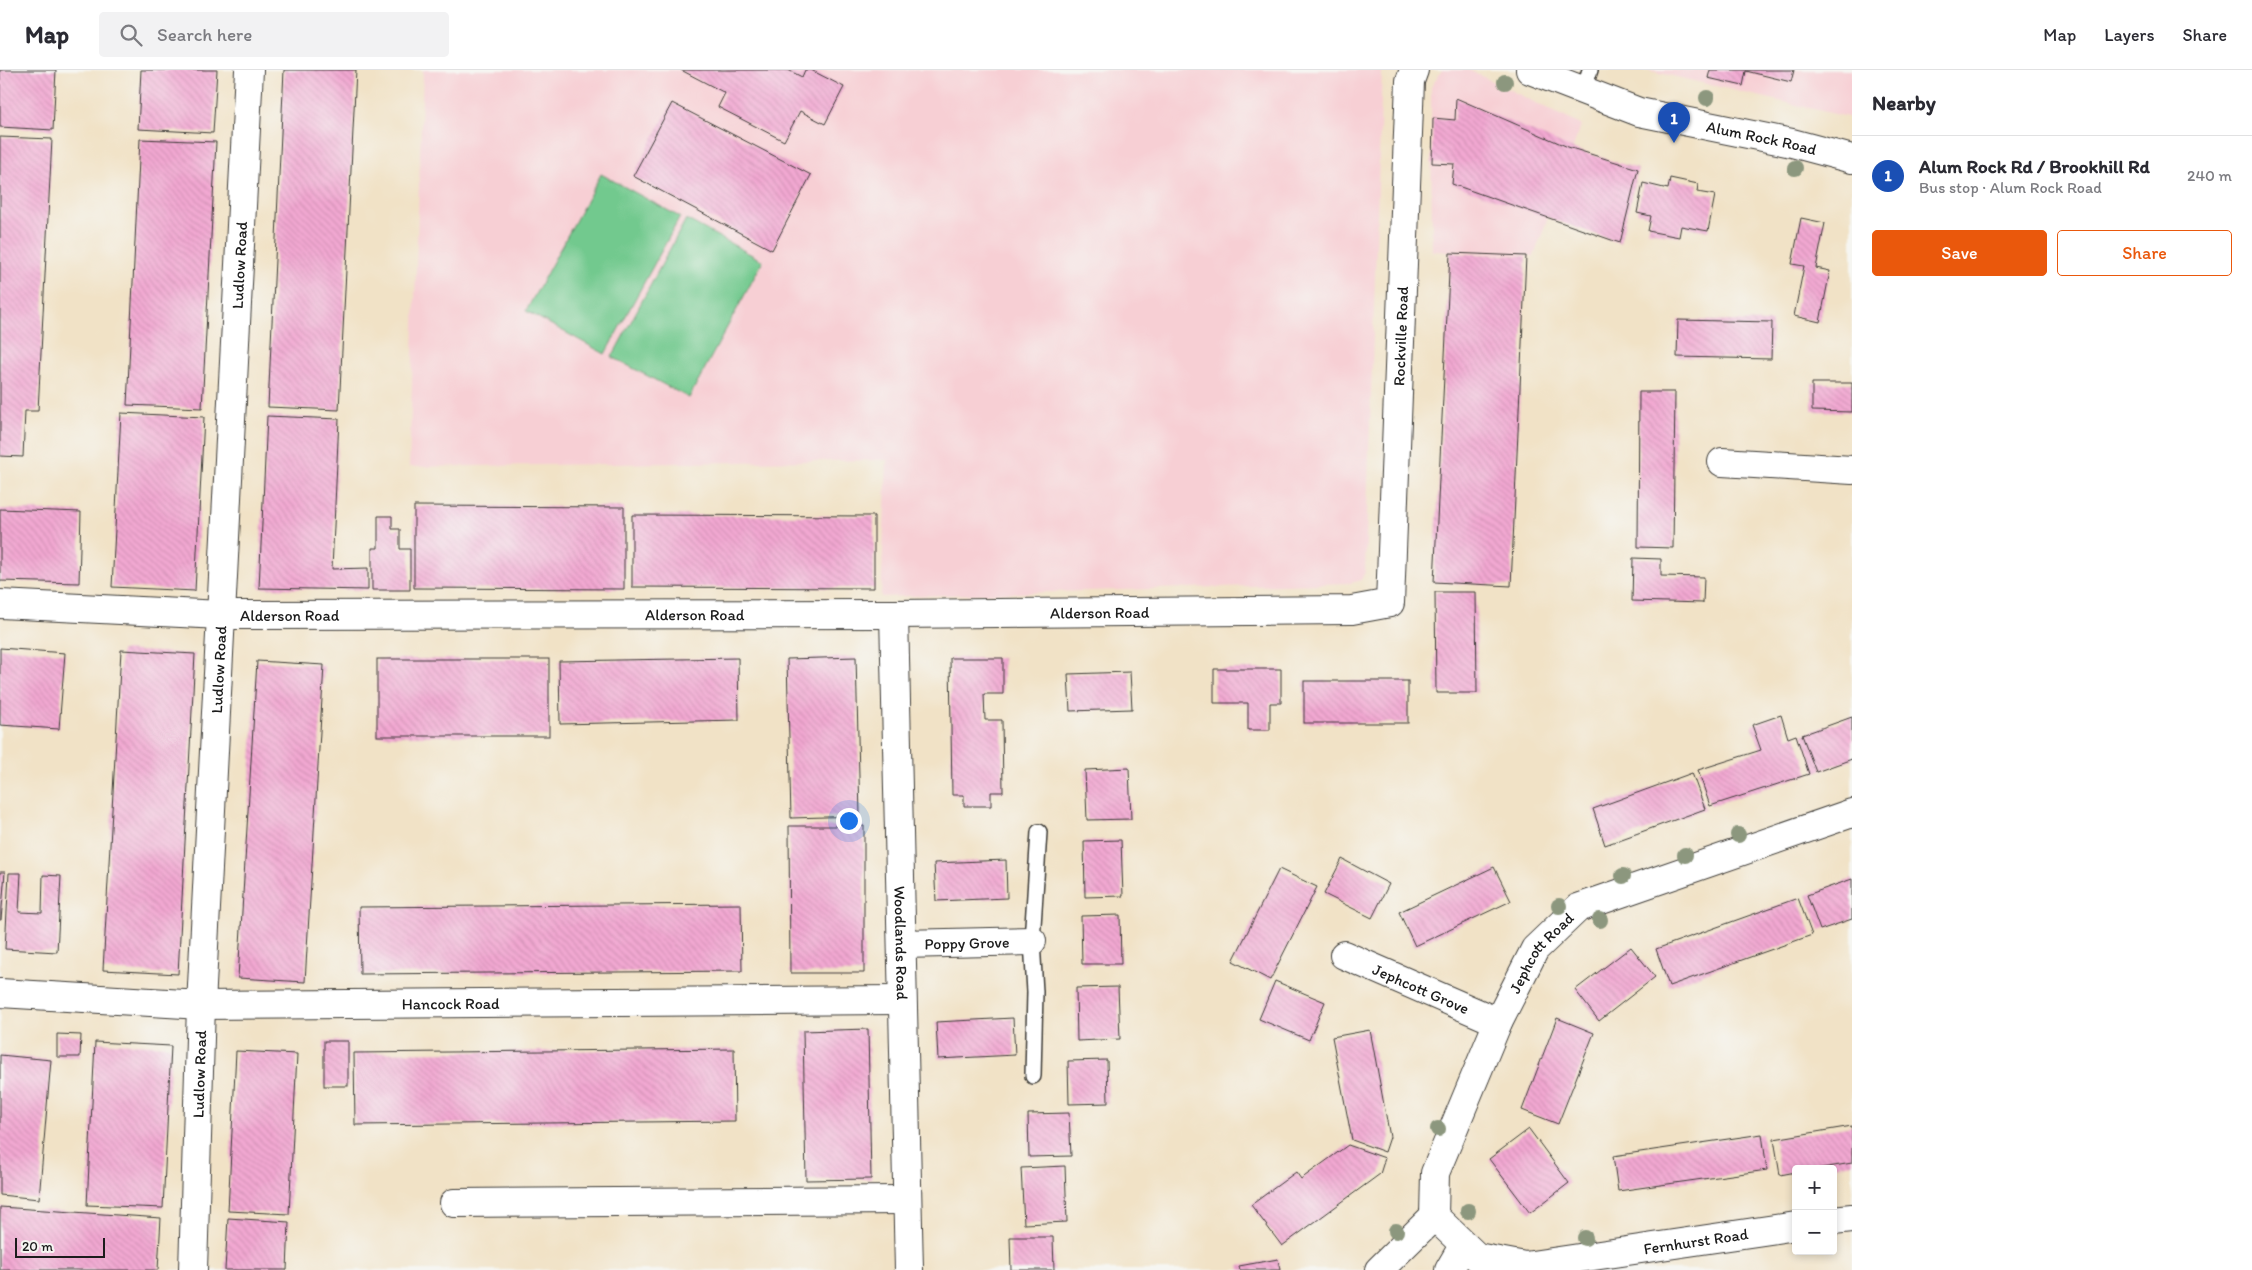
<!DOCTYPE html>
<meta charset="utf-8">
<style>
body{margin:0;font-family:Itim,sans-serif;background:#f2f2f3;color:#2b2b33}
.controls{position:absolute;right:15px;bottom:15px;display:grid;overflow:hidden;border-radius:5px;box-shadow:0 2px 8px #0003}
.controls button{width:45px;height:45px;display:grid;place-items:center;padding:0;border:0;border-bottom:1px solid #e1e1e2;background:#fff;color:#2b2b33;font:25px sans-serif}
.scale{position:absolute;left:15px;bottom:12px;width:90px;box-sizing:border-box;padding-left:5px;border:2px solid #1c1c1c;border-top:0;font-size:14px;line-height:18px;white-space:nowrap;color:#1c1c1c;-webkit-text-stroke:4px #f6f6f2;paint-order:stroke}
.you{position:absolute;left:848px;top:750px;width:18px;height:18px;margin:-12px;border:4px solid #fff;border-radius:50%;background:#1a73e8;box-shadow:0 0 0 8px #1a73e833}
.badge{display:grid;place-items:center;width:32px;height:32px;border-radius:50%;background:#ea580c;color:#fff;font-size:16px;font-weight:700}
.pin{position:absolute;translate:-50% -41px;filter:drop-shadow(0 1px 2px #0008)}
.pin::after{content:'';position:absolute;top:26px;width:18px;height:15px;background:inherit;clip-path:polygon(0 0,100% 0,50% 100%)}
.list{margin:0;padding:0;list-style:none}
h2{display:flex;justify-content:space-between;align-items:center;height:65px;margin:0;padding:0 20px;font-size:21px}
h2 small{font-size:16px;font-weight:400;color:#7c7c81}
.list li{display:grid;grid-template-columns:32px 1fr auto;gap:15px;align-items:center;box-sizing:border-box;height:80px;padding:0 20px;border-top:1px solid #e1e1e2}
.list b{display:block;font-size:19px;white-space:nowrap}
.list p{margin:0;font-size:16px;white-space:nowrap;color:#7c7c81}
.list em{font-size:16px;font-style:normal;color:#7c7c81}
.actions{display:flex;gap:10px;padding:15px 20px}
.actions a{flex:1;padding:11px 0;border:1px solid #ea580c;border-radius:5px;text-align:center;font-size:18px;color:#ea580c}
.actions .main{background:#ea580c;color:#fff}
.icon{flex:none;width:28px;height:28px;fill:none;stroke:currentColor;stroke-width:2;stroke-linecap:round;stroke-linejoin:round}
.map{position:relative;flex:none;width:1852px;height:1200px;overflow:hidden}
header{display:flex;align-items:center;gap:30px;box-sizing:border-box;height:70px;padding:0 25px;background:#fff;border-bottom:1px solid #e1e1e2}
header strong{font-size:24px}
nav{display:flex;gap:28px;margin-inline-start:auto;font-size:18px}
.search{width:350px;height:45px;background:#f2f2f3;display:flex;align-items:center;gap:12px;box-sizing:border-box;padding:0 18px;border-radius:5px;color:#7c7c81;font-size:19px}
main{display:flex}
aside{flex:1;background:#fff}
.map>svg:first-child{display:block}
</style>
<header>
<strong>Map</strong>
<div class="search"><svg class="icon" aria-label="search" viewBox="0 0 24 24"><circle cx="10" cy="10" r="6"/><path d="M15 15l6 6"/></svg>Search here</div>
<nav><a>Map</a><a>Layers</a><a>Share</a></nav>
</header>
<main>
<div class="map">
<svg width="1852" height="1200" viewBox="0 0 1852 1200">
<defs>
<pattern id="building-back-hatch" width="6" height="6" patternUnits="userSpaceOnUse" patternTransform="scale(1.25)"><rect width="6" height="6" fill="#f2a8d2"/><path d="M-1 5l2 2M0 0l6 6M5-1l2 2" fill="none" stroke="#cf90b4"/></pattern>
</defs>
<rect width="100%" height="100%" fill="#f6f6f2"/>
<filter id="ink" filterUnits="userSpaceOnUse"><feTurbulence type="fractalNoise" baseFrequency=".02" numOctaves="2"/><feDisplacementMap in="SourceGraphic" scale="10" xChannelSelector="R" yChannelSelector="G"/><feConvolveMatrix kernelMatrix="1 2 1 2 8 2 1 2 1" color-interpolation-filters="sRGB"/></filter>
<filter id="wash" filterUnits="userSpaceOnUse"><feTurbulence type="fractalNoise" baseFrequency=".0096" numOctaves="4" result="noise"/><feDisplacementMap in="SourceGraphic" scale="20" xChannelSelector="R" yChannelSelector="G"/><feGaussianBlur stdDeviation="1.12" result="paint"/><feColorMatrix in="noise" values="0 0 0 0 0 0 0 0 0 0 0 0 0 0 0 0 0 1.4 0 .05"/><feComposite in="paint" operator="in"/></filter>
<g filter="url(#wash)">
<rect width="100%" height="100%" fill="#f1e2c6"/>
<!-- built -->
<g fill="#f7cfd4">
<path d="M 423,0 L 1382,0 L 1365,502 L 1361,510 L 1351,513 L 881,527 L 887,390 L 409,397 Z"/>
<path d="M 1442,0 L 1469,0 L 1581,55 L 1534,186 L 1432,181 L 1431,17 Z"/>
<path d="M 1647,0 L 1852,0 L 1852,48 Z"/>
</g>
<!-- garden -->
<g fill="#72c98e" stroke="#477255">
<path d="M 601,104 L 680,147 L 605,284 L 526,241 Z"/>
<path d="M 686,149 L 763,191 L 689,328 L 612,287 Z"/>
</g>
<g id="blocks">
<!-- building -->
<g fill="url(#building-back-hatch)">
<path d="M 0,0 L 56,0 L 53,60 L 0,57 Z"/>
<path d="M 141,0 L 217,0 L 213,63 L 138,59 Z"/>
<path d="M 284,0 L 356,0 L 339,340 L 268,337 Z"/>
<path d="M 681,0 L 788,0 L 802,7 L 805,0 L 811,0 L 844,17 L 825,54 L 800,41 L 784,71 L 718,37 L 725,23 Z"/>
<path d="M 1710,0 L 1794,0 L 1791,12 L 1746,1 L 1743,16 L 1708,8 Z"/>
<path d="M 1456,28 L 1568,77 L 1638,99 L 1620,173 L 1452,114 L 1454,94 L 1432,93 L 1433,48 L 1455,50 Z"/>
<path d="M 672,33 L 811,105 L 772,180 L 633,106 Z"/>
<path d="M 0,67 L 52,69 L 38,341 L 25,341 L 23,387 L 0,386 Z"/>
<path d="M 140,69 L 216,72 L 202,338 L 127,335 Z"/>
<path d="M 1670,108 L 1698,114 L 1697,122 L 1715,125 L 1708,161 L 1681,156 L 1679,167 L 1648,161 L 1651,146 L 1637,143 L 1643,113 L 1668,119 Z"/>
<path d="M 1801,148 L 1825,153 L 1816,198 L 1830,201 L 1820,252 L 1794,246 L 1804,196 L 1792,194 Z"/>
<path d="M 1450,183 L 1526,186 L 1511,516 L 1434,512 Z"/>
<path d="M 1678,250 L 1772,252 L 1771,289 L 1677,287 Z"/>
<path d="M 1812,313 L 1852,313 L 1852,342 L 1812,341 Z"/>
<path d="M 1639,322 L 1675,322 L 1673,478 L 1638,477 Z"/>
<path d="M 121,343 L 204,347 L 195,521 L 112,517 Z"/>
<path d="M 267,346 L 339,349 L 332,499 L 368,498 L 368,520 L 259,518 Z"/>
<path d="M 414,436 L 624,437 L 624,519 L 414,518 Z"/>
<path d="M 0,439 L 81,442 L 79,513 L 0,511 Z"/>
<path d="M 632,445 L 874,446 L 874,518 L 632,517 Z"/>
<path d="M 378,446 L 392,446 L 392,459 L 400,459 L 400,479 L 410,479 L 410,520 L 372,520 L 372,478 L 378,478 Z"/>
<path d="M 1633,488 L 1661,489 L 1661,506 L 1704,507 L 1703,533 L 1632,531 Z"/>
<path d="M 1435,522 L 1476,522 L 1477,623 L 1436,623 Z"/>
<path d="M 0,578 L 65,583 L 59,659 L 0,655 Z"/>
<path d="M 121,580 L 195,584 L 178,904 L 103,900 Z"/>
<path d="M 856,587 L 860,746 L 791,748 L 787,589 Z"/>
<path d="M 738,588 L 739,650 L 560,654 L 559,591 Z"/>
<path d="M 950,588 L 1003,588 L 1003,624 L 984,624 L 985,650 L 1002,650 L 1003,722 L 991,722 L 991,736 L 964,736 L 964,725 L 952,725 Z"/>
<rect x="377" y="589" width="172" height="77"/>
<path d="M 257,591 L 324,595 L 305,912 L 238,908 Z"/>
<path d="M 1214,599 L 1281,599 L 1281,633 L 1270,633 L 1270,660 L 1248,660 L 1248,633 L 1214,633 Z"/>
<path d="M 1130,602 L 1132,639 L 1070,641 L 1068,604 Z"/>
<rect x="1304" y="611" width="104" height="42"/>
<path d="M 1781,645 L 1788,668 L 1796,665 L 1809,704 L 1710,736 L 1698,700 L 1761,680 L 1752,655 Z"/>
<path d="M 1852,647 L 1852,689 L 1816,702 L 1802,665 Z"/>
<path d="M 1129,698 L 1131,749 L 1087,750 L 1085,700 Z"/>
<path d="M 1692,703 L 1705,739 L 1605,775 L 1593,739 Z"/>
<path d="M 789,756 L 864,756 L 864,903 L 790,903 Z"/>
<path d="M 1121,770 L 1123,826 L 1085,827 L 1084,771 Z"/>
<path d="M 1342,789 L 1389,814 L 1372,848 L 1324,824 Z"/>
<path d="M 1006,790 L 1007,828 L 936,831 L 934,793 Z"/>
<path d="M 1494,797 L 1511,831 L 1415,876 L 1399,842 Z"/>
<path d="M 1279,799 L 1317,817 L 1270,910 L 1233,891 Z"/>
<path d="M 0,802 L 5,802 L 1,850 L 0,850 Z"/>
<path d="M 9,803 L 21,803 L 19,842 L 42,843 L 43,805 L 61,806 L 57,882 L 5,879 Z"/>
<path d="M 1852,809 L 1852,849 L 1820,860 L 1807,825 Z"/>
<path d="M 1798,828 L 1812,865 L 1669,916 L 1656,879 Z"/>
<path d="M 741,834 L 742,901 L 360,904 L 359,837 Z"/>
<path d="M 1120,845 L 1121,894 L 1082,894 L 1081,846 Z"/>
<path d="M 1631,877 L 1655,907 L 1599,951 L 1575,920 Z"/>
<path d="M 1275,911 L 1325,932 L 1309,970 L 1259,949 Z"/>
<path d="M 1118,917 L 1120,969 L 1077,971 L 1076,918 Z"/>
<path d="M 1013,948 L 1015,985 L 938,989 L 936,952 Z"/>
<path d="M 1557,948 L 1594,963 L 1558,1054 L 1522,1040 Z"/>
<path d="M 868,959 L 871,1109 L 806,1110 L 803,961 Z"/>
<path d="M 1370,960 L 1390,1067 L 1385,1082 L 1352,1070 L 1332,967 Z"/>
<path d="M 57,964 L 81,965 L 80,987 L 57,987 Z"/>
<rect x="324" y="971" width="24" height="45"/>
<path d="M 95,972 L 171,976 L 163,1138 L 87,1135 Z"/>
<path d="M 734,979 L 735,1051 L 355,1055 L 354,983 Z"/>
<path d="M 236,981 L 297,984 L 289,1144 L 228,1141 Z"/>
<path d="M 0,985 L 51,990 L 39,1129 L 0,1125 Z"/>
<path d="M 1107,990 L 1108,1033 L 1069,1034 L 1068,991 Z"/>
<path d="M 1069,1043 L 1071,1086 L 1029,1087 L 1028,1044 Z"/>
<path d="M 1852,1056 L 1852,1093 L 1816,1099 L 1796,1099 L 1796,1102 L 1780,1105 L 1774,1069 Z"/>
<path d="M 1529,1059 L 1569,1113 L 1530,1143 L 1489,1089 Z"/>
<path d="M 1762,1064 L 1767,1100 L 1618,1121 L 1613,1086 Z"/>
<path d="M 1348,1075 L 1385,1088 L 1380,1104 L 1282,1176 L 1251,1135 L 1296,1102 L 1301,1109 Z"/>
<path d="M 1065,1096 L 1067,1152 L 1024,1154 L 1021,1098 Z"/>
<path d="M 0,1137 L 161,1148 L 158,1200 L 0,1200 Z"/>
<path d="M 228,1148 L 289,1152 L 287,1200 L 225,1200 Z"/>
<path d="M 1010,1167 L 1053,1167 L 1054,1200 L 1011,1200 Z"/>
<path d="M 1278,1189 L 1280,1200 L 1240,1200 L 1239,1196 Z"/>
</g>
</g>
</g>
<g filter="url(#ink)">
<use href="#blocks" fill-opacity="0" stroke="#3c3a36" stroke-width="1"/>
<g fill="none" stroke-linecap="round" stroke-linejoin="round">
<!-- lane casing -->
<g stroke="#3c3a36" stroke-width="18">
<g id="lane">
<path d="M 1583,21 L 1590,0"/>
<path d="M 1033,1006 L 1035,922 L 1032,871 L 1039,762"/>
</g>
</g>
<!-- street casing -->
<g stroke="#3c3a36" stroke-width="30">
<g id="street">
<path d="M 1722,392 L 1852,400"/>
<path id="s1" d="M 0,534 L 221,545 L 894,544 L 1352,540 L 1390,533 L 1410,11 L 1414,0"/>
<path id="s2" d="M 894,544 L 909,1200"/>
<path id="s3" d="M 902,874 L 1032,871"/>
<path id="s4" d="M 1344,885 L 1498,952"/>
<path id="s5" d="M 0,923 L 201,935 L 901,930"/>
<path d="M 454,1133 L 907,1130"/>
<path id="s6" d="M 1434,1146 L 1435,1103 L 1498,952 L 1535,879 L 1578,838 L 1852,743"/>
<path id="s7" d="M 1434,1146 L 1477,1187 L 1525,1196 L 1796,1156"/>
<path d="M 1833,1150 L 1852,1148"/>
<path id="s8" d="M 193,1200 L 201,935 L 249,0"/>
<path d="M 1379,1200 L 1434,1146"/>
<path d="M 1449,1200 L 1463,1176"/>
</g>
</g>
<!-- secondary casing -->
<g stroke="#3c3a36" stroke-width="30">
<g id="secondary">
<path id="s9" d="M 1530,0 L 1639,42 L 1792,73 L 1852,89"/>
</g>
</g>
<!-- lane -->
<use href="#lane" stroke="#fff" stroke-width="15"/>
<!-- street -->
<use href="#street" stroke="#fff" stroke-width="28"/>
<!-- secondary -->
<use href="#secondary" stroke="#fff" stroke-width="28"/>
</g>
<!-- trees -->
<g fill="#8c977e">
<circle cx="1505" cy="12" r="8"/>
<circle cx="1707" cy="28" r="8"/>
<circle cx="1795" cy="98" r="8"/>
<circle cx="1738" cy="765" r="8"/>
<circle cx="1685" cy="785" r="8"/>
<circle cx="1623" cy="806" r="8"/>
<circle cx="1559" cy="836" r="8"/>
<circle cx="1600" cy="850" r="8"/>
<circle cx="1438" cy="1059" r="8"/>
<circle cx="1468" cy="1141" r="8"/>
<circle cx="1396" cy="1161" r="8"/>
<circle cx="1585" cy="1168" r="8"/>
</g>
</g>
<g text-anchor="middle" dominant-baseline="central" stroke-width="4" stroke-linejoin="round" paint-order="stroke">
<!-- street labels -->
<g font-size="16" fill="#1c1c1c" stroke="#f6f6f2">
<text stroke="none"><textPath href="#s9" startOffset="242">Alum Rock Road</textPath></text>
<text stroke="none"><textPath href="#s8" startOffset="1006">Ludlow Road</textPath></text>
<text stroke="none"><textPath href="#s1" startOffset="1658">Rockville Road</textPath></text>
<text stroke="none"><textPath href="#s1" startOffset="1100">Alderson Road</textPath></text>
<text stroke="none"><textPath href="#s1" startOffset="290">Alderson Road</textPath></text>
<text stroke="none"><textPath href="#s1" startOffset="695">Alderson Road</textPath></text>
<text stroke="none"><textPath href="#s8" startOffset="601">Ludlow Road</textPath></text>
<text stroke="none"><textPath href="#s2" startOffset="329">Woodlands Road</textPath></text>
<text stroke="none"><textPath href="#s3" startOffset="65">Poppy Grove</textPath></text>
<text stroke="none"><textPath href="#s6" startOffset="289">Jephcott Road</textPath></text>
<text stroke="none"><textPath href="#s4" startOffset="84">Jephcott Grove</textPath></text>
<text stroke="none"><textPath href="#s5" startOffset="451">Hancock Road</textPath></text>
<text stroke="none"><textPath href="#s8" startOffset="196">Ludlow Road</textPath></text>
<text stroke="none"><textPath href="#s7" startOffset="281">Fernhurst Road</textPath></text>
</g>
</g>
</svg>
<div class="controls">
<button>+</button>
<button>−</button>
</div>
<div class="scale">20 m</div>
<div class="you"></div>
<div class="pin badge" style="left:1674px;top:73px;background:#1a4fb4">1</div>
</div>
<aside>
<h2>Nearby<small></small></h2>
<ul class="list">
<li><span class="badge" style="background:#1a4fb4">1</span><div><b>Alum Rock Rd / Brookhill Rd</b><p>Bus stop · Alum Rock Road</p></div><em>240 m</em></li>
</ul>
<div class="actions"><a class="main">Save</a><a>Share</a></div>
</aside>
</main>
